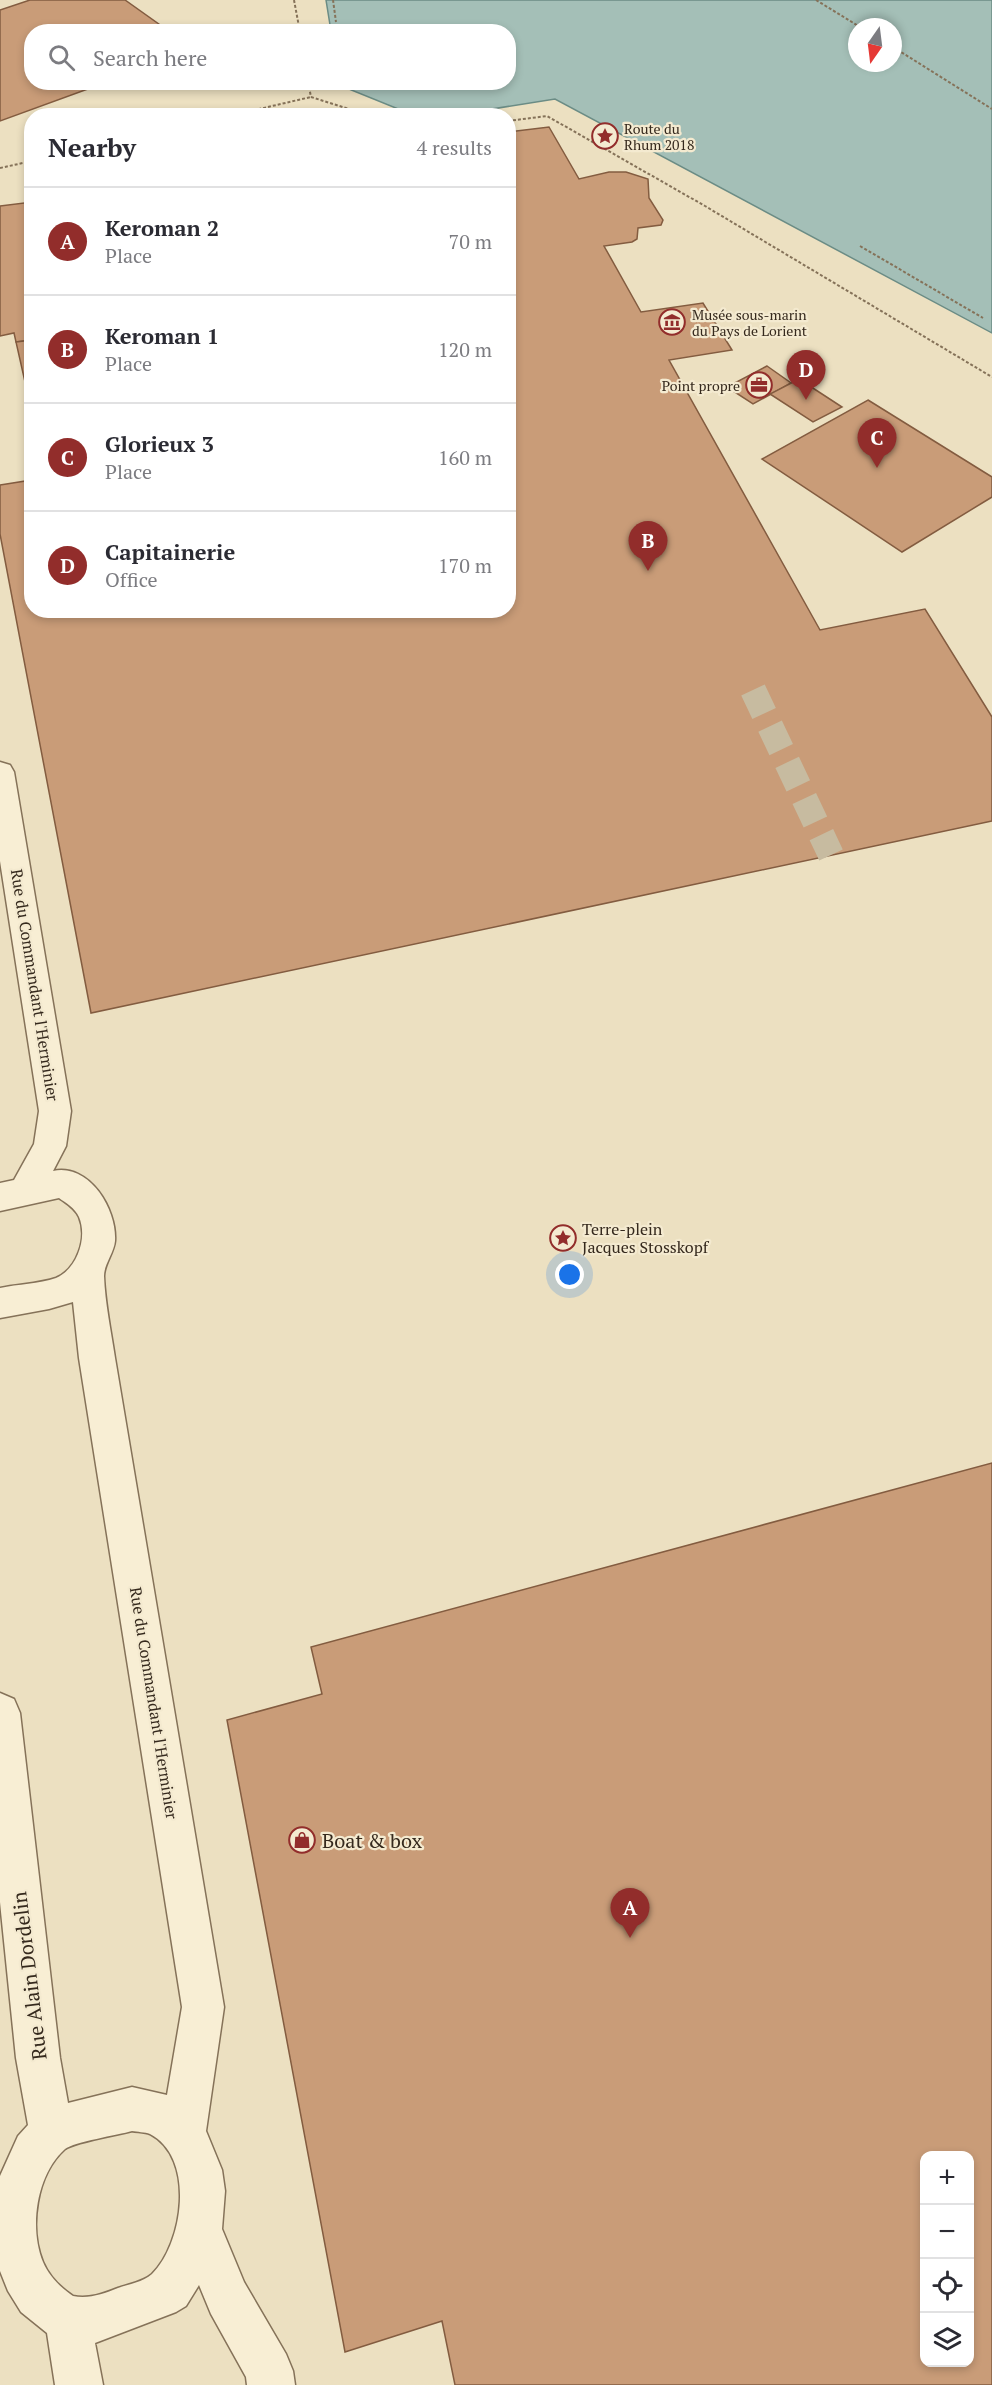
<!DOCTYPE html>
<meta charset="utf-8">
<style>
body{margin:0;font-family:"PT Serif",serif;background:#f7f7f7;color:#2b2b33}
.controls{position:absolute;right:18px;bottom:18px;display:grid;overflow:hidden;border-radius:12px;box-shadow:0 3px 9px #0003}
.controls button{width:54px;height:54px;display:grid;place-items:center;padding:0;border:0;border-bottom:2px solid #e1e1e2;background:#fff;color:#2b2b33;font:30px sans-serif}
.compass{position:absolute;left:848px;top:18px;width:54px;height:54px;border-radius:50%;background:#fff;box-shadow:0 3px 9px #0003;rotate:194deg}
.you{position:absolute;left:570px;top:1275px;width:21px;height:21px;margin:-15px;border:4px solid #fff;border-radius:50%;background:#1a73e8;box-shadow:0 0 0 9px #1a73e833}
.badge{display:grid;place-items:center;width:39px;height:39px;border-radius:50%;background:#922d2b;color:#fff;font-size:20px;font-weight:700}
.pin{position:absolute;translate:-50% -50px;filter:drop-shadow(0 2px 3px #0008)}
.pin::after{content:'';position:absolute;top:32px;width:21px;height:18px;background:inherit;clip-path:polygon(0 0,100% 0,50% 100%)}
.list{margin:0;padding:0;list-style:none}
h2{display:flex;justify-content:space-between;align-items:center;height:78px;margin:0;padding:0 24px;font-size:26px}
h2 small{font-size:20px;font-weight:400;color:#7c7c81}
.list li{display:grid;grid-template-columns:39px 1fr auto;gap:18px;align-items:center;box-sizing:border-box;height:108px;padding:0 24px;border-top:2px solid #e1e1e2}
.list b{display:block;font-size:22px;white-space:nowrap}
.list p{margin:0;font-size:20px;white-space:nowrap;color:#7c7c81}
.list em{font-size:20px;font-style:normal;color:#7c7c81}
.icon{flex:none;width:33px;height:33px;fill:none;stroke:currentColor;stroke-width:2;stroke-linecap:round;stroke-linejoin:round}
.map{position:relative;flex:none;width:992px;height:2385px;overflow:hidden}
.search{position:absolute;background:#fff;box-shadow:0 3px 9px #0003;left:24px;top:24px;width:492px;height:66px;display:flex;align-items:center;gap:15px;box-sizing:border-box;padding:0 21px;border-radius:24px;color:#7c7c81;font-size:22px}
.panel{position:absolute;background:#fff;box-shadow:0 3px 9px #0003;left:24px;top:108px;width:492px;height:510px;border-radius:24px}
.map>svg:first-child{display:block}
</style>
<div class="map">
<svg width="992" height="2385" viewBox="0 0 992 2385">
<rect width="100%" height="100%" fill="#ece0c1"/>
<!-- water -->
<path fill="#a4bfb7" stroke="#6b8c85" stroke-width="1.5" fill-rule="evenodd" d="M 326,0 L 992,0 L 992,333 L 555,99 L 454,115 L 413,115 L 339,85 L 339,83 L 508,82 L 508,32 L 331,31 ZM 857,27 L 893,27 L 893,63 L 857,63 Z"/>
<!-- building -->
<g fill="#c99c78" stroke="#835c40" stroke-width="1.5" fill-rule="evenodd">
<path d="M 30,0 L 125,0 L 170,32 L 32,32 L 32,82 L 107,82 L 0,121 L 0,10 Z"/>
<path d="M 549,127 L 579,179 L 609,172 L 626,172 L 648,179 L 649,198 L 663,220 L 661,225 L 638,228 L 637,239 L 632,242 L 604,246 L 641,312 L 703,303 L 732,350 L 669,360 L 820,630 L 925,609 L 992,717 L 992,821 L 91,1013 L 0,534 L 0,485 L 32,480 L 32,610 L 508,610 L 508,132 Z"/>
<path d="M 32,202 L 32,340 L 16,342 L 14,333 L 0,336 L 0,206 Z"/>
<path d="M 32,340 L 32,413 L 16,342 Z"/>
<path d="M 767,366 L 791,383 L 753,404 L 727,387 Z"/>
<path d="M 799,379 L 842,407 L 813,422 L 770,394 Z"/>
<path d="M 868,400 L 992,477 L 992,497 L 902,552 L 762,459 Z"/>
<path d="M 992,1463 L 992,2385 L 455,2385 L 442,2321 L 345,2352 L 227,1720 L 322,1694 L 311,1647 ZM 924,2156 L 970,2156 L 970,2362 L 924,2362 Z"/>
</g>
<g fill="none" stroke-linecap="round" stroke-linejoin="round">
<!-- minor-tunnel -->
<path stroke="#c7bba0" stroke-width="26" stroke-dasharray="26 14" stroke-linecap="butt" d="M 753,690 L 831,855"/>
<!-- minor casing -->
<g stroke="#857259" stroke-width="3">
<path id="minor" d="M 0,762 L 10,765 L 14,772 L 71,1111 L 66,1146 L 53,1171 C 89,1163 117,1209 115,1241 C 114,1253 104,1264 104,1276 C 105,1303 111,1331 115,1358 L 224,2007 L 206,2131 L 222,2170 L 225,2191 L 222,2229 L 244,2282 L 286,2354 L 293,2371 L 295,2385 L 247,2385 L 246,2377 L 211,2314 L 199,2285 L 186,2306 L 176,2312 L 95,2343 L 103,2385 L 55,2385 L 47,2333 L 21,2312 L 8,2291 L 0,2271 L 0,2176 L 18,2136 L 28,2125 L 16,2058 L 0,1902 L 0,1693 L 14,1699 L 20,1713 L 60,2058 L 68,2103 L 132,2087 L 167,2095 L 182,2007 L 79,1358 L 73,1302 L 49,1309 L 0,1318 L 0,1288 C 18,1284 39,1284 56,1278 C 77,1269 88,1238 79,1217 C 75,1208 66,1203 59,1198 L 0,1211 L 0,1183 L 14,1180 L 34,1144 L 39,1111 L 0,861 ZM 132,2131 C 137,2132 145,2132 150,2134 C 196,2158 183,2244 152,2274 C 143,2282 129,2284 118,2288 C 103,2294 89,2299 73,2296 C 61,2288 49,2276 43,2262 C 29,2228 36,2175 65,2149 C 74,2142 118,2135 132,2131 Z"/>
</g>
<!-- path -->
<g stroke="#857259" stroke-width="2" stroke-dasharray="3 2" stroke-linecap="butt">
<path d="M 294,0 L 300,32"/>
<path d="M 333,0 L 336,22"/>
<path d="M 816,0 L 860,27"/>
<path d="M 893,47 L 992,109"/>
<path d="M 308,82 L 311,97"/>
<path d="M 311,97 L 371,116"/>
<path d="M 229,116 L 311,97"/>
<path d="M 508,121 L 547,116 L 705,206 L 992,377"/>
<path d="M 0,168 L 32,161"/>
<path d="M 860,246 L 983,318"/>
</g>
<!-- minor -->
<use href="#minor" fill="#f8eed4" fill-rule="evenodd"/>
</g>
<!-- icons -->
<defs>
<g id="sight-ring" transform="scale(1.35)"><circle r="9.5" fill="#f4ead0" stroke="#922d2b" stroke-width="1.5"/><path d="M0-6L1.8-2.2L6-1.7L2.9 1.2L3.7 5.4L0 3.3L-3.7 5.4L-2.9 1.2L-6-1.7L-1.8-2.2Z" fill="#922d2b"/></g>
<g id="museum-ring" transform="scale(1.35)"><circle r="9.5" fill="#f4ead0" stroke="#922d2b" stroke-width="1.5"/><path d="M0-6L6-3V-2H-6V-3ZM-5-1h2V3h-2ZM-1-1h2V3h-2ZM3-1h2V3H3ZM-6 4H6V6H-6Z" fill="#922d2b"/></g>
<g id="office-ring" transform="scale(1.35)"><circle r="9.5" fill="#f4ead0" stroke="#922d2b" stroke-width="1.5"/><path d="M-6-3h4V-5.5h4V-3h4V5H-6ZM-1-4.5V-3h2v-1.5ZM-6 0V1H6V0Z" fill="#922d2b"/></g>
<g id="shop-ring" transform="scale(1.35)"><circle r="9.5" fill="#f4ead0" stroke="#922d2b" stroke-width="1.5"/><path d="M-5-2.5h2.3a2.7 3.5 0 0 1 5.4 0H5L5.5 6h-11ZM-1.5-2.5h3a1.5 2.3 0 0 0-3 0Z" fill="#922d2b"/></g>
</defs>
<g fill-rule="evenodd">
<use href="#sight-ring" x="605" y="136"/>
<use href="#museum-ring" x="672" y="322"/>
<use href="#office-ring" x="759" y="385"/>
<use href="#sight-ring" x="563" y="1238"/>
<use href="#shop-ring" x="302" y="1840"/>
</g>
<g text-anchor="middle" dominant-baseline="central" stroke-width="4.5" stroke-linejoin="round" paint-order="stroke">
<!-- far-poi labels -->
<g font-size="14" fill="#35291d" stroke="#f4ead0" text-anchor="start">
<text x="624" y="128">Route du<tspan x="624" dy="16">Rhum 2018</tspan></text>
<text x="692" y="314">Musée sous-marin<tspan x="692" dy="16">du Pays de Lorient</tspan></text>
<text x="740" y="385" text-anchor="end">Point propre</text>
</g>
<!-- street labels -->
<g font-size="16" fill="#35291d" stroke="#f4ead0">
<text transform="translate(35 985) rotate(81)">Rue du Commandant l'Herminier</text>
<text transform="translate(154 1703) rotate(81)">Rue du Commandant l'Herminier</text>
</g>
<!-- poi labels -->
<g font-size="16" fill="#35291d" stroke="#f4ead0" text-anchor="start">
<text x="582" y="1229">Terre-plein<tspan x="582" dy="18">Jacques Stosskopf</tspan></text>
</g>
<!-- near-poi labels -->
<g font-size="20" fill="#35291d" stroke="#f4ead0" text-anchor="start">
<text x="322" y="1840">Boat &amp; box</text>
</g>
<!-- near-street labels -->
<g font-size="20" fill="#35291d" stroke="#f4ead0">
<text transform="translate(29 1976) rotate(-97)">Rue Alain Dordelin</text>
</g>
</g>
</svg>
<div class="controls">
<button>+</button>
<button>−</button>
<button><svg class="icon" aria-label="locate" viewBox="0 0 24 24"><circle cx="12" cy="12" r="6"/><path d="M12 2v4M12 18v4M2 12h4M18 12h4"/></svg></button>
<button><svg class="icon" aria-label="layers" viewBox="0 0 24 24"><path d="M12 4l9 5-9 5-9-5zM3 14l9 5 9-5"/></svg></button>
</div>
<svg class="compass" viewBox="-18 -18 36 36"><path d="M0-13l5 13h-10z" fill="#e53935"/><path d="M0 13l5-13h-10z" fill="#7c7c81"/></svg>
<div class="you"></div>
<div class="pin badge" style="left:630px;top:1938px">A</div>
<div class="pin badge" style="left:648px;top:571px">B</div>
<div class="pin badge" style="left:877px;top:468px">C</div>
<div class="pin badge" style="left:806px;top:400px">D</div>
<div class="search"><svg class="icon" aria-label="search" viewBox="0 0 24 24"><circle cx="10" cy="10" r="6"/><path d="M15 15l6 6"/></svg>Search here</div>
<section class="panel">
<h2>Nearby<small>4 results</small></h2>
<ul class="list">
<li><span class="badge">A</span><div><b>Keroman 2</b><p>Place</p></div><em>70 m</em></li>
<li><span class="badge">B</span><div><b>Keroman 1</b><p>Place</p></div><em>120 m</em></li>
<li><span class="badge">C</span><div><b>Glorieux 3</b><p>Place</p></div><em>160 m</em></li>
<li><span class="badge">D</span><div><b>Capitainerie</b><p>Office</p></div><em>170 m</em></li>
</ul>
</section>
</div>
